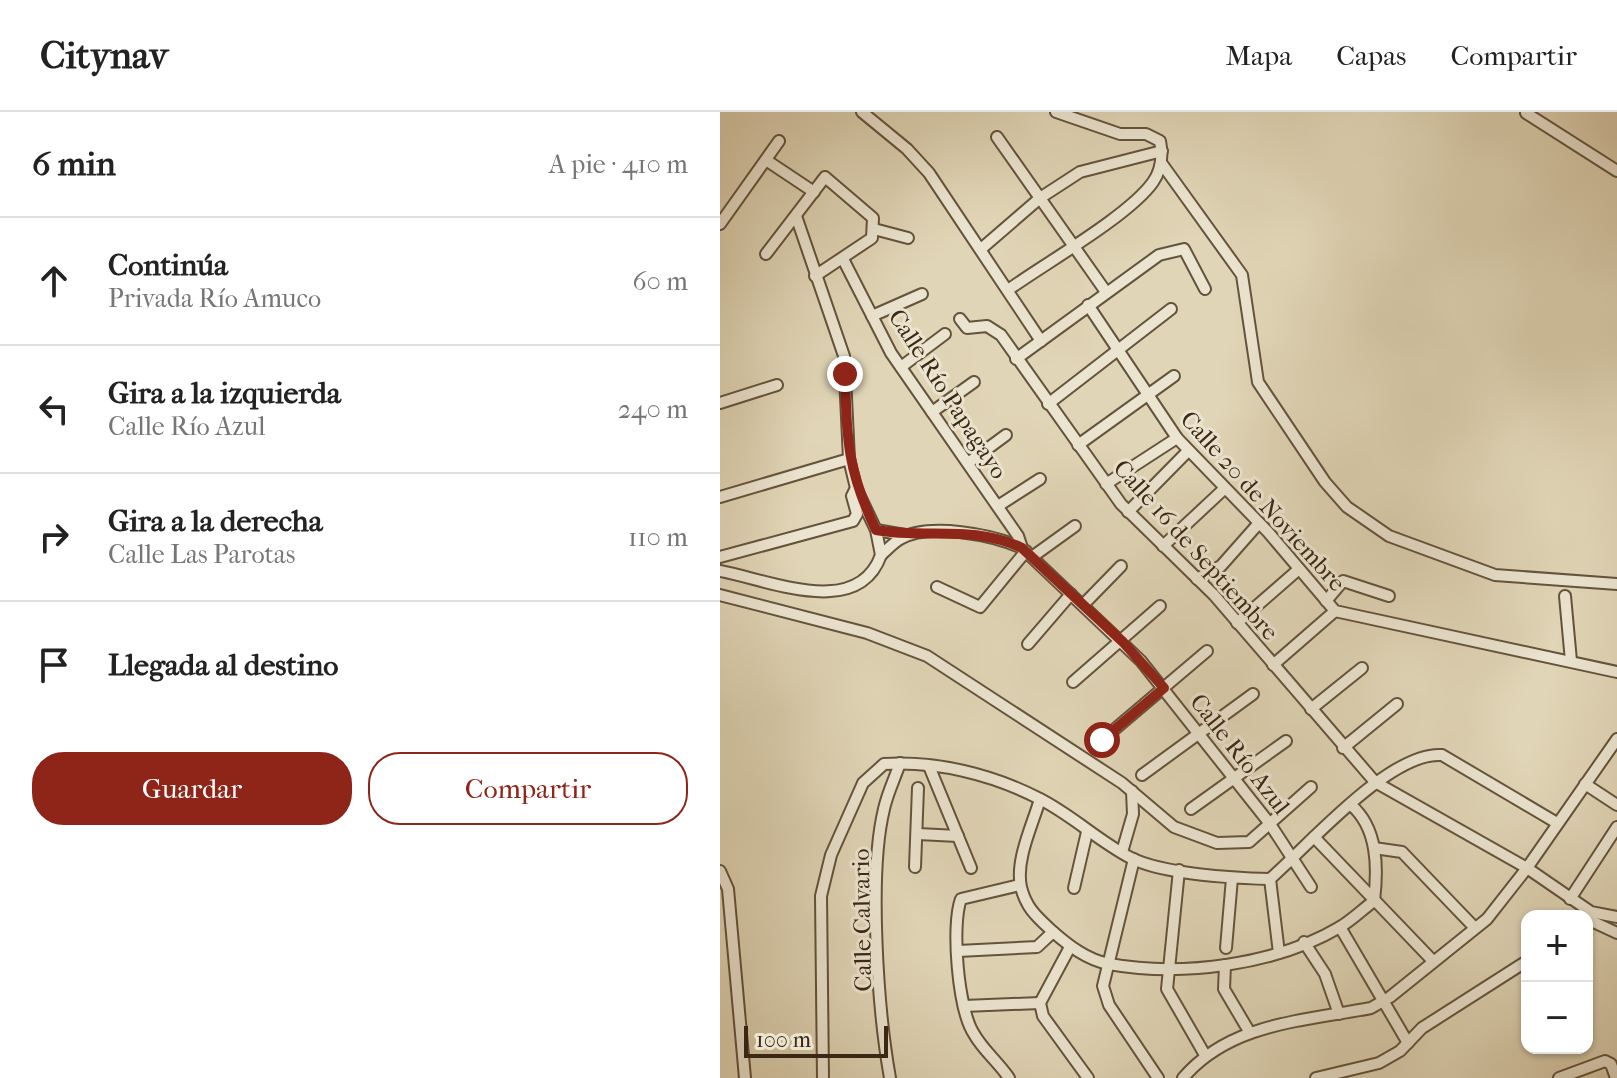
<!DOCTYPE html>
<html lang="es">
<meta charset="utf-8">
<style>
body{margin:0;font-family:"IM FELL French Canon",serif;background:#f6f6f6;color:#222}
.controls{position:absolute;right:24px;bottom:24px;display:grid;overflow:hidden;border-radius:16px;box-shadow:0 2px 6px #0004}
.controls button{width:72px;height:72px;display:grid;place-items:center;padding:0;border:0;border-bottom:2px solid #e0e0e0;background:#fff;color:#222;font:40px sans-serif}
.scale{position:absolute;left:24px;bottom:20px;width:144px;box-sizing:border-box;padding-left:8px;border:4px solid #3b2814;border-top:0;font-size:22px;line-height:28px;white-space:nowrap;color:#3b2814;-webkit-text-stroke:6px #ebe4d0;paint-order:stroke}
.stop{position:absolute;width:24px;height:24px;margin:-18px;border:6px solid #8f2418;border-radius:50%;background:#fff}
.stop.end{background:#8f2418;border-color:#fff;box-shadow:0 2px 8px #0008}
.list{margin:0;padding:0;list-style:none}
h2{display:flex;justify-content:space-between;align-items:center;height:104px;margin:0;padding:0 32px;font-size:34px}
h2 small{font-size:26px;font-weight:400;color:#767676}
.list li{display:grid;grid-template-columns:52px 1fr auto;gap:24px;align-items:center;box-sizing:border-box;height:128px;padding:0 32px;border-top:2px solid #e0e0e0}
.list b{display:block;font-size:30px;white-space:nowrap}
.list p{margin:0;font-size:26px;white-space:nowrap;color:#767676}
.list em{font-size:26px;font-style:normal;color:#767676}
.actions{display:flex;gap:16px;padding:24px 32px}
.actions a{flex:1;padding:18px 0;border:2px solid #8f2418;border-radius:32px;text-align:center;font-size:28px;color:#8f2418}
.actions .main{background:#8f2418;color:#fff}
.icon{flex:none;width:44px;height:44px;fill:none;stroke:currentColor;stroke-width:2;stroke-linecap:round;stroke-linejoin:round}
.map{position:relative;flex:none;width:897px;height:966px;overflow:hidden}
header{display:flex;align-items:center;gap:48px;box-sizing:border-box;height:112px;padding:0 40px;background:#fff;border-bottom:2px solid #e0e0e0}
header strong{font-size:38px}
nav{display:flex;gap:44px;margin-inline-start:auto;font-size:28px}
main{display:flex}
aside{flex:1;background:#fff}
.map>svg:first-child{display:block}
</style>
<header>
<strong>Citynav</strong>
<nav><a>Mapa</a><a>Capas</a><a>Compartir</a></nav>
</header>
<main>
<aside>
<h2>6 min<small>A pie · 410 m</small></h2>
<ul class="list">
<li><svg class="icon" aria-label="ahead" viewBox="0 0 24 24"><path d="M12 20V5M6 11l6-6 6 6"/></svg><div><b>Continúa</b><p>Privada Río Amuco</p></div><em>60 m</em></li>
<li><svg class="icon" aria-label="left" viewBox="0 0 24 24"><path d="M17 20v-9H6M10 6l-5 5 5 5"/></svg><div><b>Gira a la izquierda</b><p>Calle Río Azul</p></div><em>240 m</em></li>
<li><svg class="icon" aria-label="right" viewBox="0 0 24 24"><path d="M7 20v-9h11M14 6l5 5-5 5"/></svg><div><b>Gira a la derecha</b><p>Calle Las Parotas</p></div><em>110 m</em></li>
<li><svg class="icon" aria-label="arrive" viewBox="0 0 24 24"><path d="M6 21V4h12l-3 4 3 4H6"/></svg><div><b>Llegada al destino</b></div></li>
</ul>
<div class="actions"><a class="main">Guardar</a><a>Compartir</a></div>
</aside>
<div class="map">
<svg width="897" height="966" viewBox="0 0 897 966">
<rect width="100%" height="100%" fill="#e0d5b6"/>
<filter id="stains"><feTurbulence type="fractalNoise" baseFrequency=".0025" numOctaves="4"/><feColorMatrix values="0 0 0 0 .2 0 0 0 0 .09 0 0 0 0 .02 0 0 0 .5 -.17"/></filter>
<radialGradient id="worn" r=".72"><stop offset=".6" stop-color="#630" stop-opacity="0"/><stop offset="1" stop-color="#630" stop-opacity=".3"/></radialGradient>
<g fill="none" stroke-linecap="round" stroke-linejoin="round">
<!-- minor casing -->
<g stroke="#64533c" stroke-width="14">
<g id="minor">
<path d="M 142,0 L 187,37 L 209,61 L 321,229"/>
<path d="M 806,1 L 897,59"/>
<path d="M 277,25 L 386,180"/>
<path d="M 46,48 L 94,80"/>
<path d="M 442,52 L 522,163 L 538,270 L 605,370 L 627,395 L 669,424 L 775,463 L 897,472"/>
<path d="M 76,104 L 124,244 L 129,347 L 136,376 L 156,418 L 161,443"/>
<path d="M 0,112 L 59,29"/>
<path d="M 154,117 L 188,126"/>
<path d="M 261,137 L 320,86 L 360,60 L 442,39"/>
<path d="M 46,142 L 105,65 L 153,106 L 152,126 L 95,164"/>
<path d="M 123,147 L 171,241 L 298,424 L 302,436"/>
<path d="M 288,178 C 324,152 409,104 433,70 C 442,57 443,44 440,29 L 426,22 L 400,22 L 336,0"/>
<path d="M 368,193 L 457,326 L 548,420 L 615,499 L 897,560"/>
<path d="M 152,204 L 202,182"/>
<path d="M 240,207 L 247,216 L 267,214 L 281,223 L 401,392 L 494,483 L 655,670 L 807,756 L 871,800 L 897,805"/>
<path d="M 296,247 L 439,143 L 464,137 L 485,177"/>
<path d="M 181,255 L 225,222"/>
<path d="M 0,291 L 57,273"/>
<path d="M 328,292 L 451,197"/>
<path d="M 212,300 L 254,270"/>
<path d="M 358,333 L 454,264"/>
<path d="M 248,351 L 286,323"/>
<path d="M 386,372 L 457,326"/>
<path d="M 0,385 L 129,347"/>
<path d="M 278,394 L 320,367"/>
<path d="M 408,400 L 468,339"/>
<path d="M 156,418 L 185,423"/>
<path d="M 443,434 L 504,377"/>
<path d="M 161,443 C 167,438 173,431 180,427 C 209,410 274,423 302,436 L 421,549 L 550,712 L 591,775"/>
<path d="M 0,445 L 133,409 L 137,402 L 132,384 L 136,376"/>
<path d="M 312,445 L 355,414"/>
<path d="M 0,459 C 49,468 138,508 161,443"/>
<path d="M 477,467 L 501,454 L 539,411"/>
<path d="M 217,475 L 260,495 L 306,439"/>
<path d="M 0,483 L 147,521 L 207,544 L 402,671 L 454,715 L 497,731 L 529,730 L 591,675"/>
<path d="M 845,484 L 851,549"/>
<path d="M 606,489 L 623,469 L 669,484"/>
<path d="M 363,493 L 401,454"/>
<path d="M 517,511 L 579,457"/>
<path d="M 308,532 L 351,482"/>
<path d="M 553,553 L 615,499"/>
<path d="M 353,570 L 440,494"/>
<path d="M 591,597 L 642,556"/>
<path d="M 382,628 L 487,539"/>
<path d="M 623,636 L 677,592"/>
<path d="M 209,654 L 251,756"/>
<path d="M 422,663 L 533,582"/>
<path d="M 865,672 L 897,693"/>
<path d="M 320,687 C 313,712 295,748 301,775 C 306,796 317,805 332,819 C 348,833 367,848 389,852 C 462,865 556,853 620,815 C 632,808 643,797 654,789 C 658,756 658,716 631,693"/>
<path d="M 471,697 L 566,629"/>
<path d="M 198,722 L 238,724"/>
<path d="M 594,725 L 712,848"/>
<path d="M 654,736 L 682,740 L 755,816"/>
<path d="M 402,740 L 413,702 L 412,679"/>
<path d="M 414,747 L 383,874 L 389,893 L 438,966"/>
<path d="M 195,755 L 198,676"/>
<path d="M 459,758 L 447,877 L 485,943"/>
<path d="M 0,759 L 8,777 L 25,966"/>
<path d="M 550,767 L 559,841"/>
<path d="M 354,776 L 367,720"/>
<path d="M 850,787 L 897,715"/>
<path d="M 867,807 L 897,821"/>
<path d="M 620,815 L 688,931"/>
<path d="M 584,830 L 605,862 L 619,902"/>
<path d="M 350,835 L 320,891 L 323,904 L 368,966"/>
<path d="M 506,836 L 512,766"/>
<path d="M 238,839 L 317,835 L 333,820"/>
<path d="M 505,853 L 504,877 L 530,921"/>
<path d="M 244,894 L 320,891"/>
<path d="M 103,966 L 101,784 L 111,743 L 143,671 L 164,652 C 217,649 271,662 318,686 C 351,702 378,729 411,746 C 443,762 513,766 550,767 C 588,734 670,639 722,643 L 837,711"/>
<path d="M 170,966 C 158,899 148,762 164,697 C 167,682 175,666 180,651"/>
<path d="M 289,966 C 278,950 263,938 254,922 C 238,898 231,813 241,787 L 300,773"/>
<path d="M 463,966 C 510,911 583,909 651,896 L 670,885 L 767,807 L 807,756 L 897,627"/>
<path d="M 596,966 L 659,951 L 680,939 L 702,916 L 807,849"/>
<path d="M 839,966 L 885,949 L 891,952 L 896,966"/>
</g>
</g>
<!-- minor -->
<use href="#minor" stroke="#ebe4d0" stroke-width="10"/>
</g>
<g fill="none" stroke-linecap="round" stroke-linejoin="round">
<!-- route -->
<path stroke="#8f2418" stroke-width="10" d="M 125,262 C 127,328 127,357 156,418 C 206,427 255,413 302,436 L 403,530 L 444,576 L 382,628"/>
</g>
<g text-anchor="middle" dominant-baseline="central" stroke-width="6" stroke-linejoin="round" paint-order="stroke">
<!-- street labels -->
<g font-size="24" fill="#3b2814" stroke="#ebe4d0">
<text transform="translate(228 282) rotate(57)">Calle Río Papagayo</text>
<text transform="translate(543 389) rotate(48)">Calle 20 de Noviembre</text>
<text transform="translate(476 438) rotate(48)">Calle 16 de Septiembre</text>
<text transform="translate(520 642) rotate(52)">Calle Río Azul</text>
<text transform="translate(142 808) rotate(-91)">Calle Calvario</text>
</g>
</g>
<rect width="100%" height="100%" filter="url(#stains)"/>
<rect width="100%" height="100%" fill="url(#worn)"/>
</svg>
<div class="controls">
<button>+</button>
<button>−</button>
</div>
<div class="scale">100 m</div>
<div class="stop" style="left:382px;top:628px"></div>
<div class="stop end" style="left:125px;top:262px"></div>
</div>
</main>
